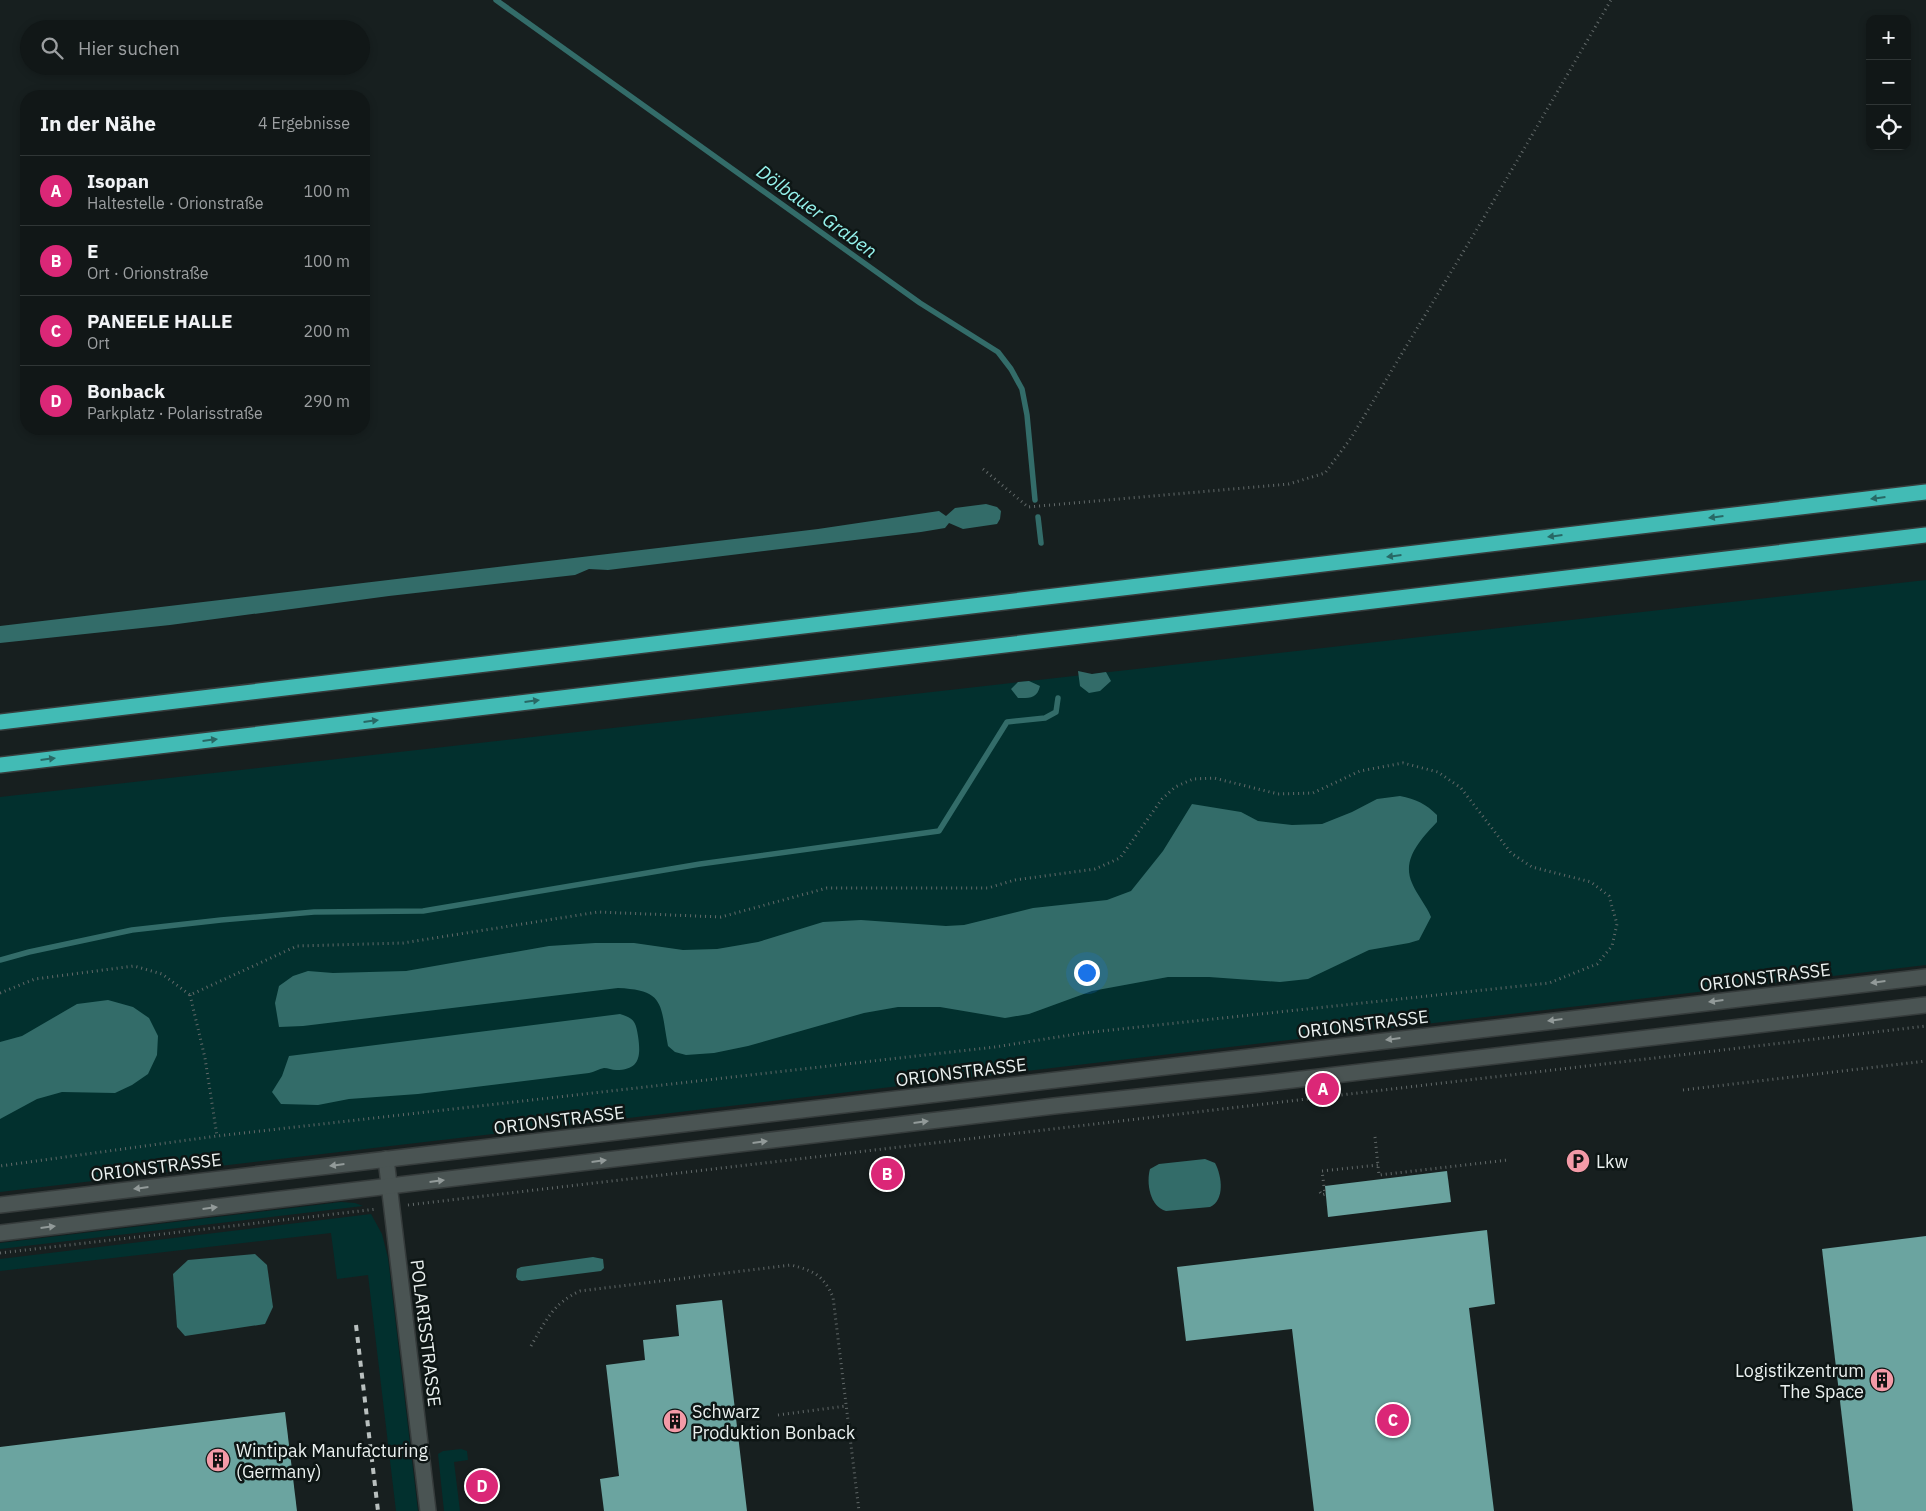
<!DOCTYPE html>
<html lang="de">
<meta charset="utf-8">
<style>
body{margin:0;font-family:"IBM Plex Sans",sans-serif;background:#1e2424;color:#f1f3f6}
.controls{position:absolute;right:15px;top:15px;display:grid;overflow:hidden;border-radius:10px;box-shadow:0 2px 8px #0003}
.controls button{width:45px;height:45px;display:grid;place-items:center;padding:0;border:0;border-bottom:1px solid #303636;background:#111717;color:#f1f3f6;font:25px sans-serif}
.you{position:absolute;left:1086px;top:972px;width:18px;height:18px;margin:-12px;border:4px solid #fff;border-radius:50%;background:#1a73e8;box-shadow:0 0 0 8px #1a73e833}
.badge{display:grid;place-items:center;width:32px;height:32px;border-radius:50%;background:#db2777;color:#fff;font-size:16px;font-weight:700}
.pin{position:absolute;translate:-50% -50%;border:2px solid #fff;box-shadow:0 1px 5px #0006}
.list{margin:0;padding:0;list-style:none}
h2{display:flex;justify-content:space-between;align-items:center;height:65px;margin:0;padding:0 20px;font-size:21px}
h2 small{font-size:16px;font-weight:400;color:#9c9fa1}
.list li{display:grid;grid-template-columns:32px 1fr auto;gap:15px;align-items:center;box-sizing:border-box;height:70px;padding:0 20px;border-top:1px solid #303636}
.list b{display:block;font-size:19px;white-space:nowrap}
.list p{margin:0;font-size:16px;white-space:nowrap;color:#9c9fa1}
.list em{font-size:16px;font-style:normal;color:#9c9fa1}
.icon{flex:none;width:28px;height:28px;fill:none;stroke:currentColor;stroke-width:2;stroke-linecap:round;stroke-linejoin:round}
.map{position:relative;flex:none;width:1926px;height:1511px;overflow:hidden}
.search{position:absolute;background:#111717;box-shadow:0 2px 8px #0003;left:20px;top:20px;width:350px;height:55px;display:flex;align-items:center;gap:12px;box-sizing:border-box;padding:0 18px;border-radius:28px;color:#9c9fa1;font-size:19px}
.panel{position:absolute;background:#111717;box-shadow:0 2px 8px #0003;left:20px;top:90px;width:350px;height:345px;border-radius:20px}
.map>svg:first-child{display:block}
</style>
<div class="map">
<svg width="1926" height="1511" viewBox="0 0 1926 1511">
<rect width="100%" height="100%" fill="#171f1f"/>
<!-- green -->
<g fill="#02302e">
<path d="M 1926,580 L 1926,965 L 0,1192 L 0,797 Z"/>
<path d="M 341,1202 L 355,1203 L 363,1206 L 0,1249 L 0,1243 Z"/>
<path d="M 371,1214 L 382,1234 L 388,1258 L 418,1511 L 396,1511 L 368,1275 L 337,1279 L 331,1233 L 0,1271 L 0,1259 Z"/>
<path d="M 461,1449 L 467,1451 L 468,1460 L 454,1462 L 460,1511 L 444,1511 L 438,1454 L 443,1451 Z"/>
</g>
<!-- water -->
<g fill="#336c69">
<path d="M 986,504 L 997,507 L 1001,511 L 1000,519 L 997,524 L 963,529 L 949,523 L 945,528 L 921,532 L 608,570 L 589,569 L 575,575 L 389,596 L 170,625 L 0,643 L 0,626 L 818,529 L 939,511 L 946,516 L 955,508 Z"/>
<path d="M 1078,671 L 1092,674 L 1106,672 L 1111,681 L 1100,691 L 1089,693 L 1080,686 Z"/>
<path d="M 1029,681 L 1040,686 C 1037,699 1029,698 1018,698 L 1011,689 L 1018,682 Z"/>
<path d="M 1400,796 C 1416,799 1426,804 1437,815 L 1437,822 C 1422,838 1401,859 1412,883 C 1417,895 1426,905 1431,917 L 1419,940 L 1409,943 L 1369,950 L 1308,979 L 1280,982 L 1209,977 L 1168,977 L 1092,991 L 1029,1014 L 1005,1018 L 940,1007 L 898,1007 L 864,1013 L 748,1046 L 714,1053 L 686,1055 L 675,1052 L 668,1046 C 660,1005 666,990 618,988 L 303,1026 L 279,1027 L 275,1003 L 279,986 L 293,976 L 308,971 L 333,973 L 406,971 L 549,946 L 595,943 L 634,943 L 683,950 L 717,949 L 758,942 L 823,922 L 861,920 L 946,926 L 964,925 L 1033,908 L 1107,900 L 1131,891 L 1163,851 L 1192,804 L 1241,812 L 1258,821 L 1292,825 L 1322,824 L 1352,812 L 1377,799 Z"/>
<path d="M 108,1000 L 133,1007 L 149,1018 L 158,1036 L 157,1055 L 148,1074 L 132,1085 L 115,1093 L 62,1092 L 37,1099 L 0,1119 L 0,1042 L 22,1036 L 77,1004 Z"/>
<path d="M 620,1014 C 634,1018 636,1022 638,1036 C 641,1056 640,1070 616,1070 C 612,1070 608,1068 604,1068 C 599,1069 594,1072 589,1073 L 418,1094 L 349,1099 L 318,1105 L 281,1104 L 272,1092 L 282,1076 L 289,1056 Z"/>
<path d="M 1205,1159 L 1215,1163 C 1222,1176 1225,1200 1210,1207 L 1166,1211 C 1150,1207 1146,1183 1150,1169 L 1159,1164 Z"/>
<path d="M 255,1254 L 267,1265 L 273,1307 L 265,1324 L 185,1336 L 177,1327 L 173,1274 L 188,1260 Z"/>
<path d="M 593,1257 L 603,1259 L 604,1268 L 601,1271 L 522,1281 L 518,1280 L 516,1277 L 517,1269 L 521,1267 Z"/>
</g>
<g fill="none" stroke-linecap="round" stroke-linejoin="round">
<!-- stream -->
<g stroke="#336c69" stroke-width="5.5">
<path d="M 496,0 L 920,303 L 998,352 L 1011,369 L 1022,389 L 1027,415 L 1035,500"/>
<path d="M 1038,517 L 1041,543"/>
<path d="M 0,960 L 29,952 L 132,930 L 221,920 L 314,912 L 423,911 L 700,864 L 939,831 L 1007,722 L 1045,718 L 1056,712 L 1058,698"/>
</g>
</g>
<!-- building -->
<g fill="#6ba4a0">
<path d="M 1447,1171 L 1451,1202 L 1328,1217 L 1325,1186 Z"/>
<path d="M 1487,1230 L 1495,1304 L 1469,1308 L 1494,1511 L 1314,1511 L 1292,1329 L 1186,1341 L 1177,1267 Z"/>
<path d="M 1926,1236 L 1926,1511 L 1853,1511 L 1822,1249 Z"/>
<path d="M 722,1300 L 747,1511 L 604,1511 L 600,1479 L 619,1476 L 606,1365 L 645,1360 L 643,1340 L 679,1336 L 676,1305 Z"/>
<path d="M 285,1412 L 297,1511 L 0,1511 L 0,1447 Z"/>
</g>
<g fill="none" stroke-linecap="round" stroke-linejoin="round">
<!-- minor casing -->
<g stroke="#363c3c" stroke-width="18">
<g id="minor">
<path d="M 386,1159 L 428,1511"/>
<path d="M 0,1205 L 1926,977"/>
<path d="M 0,1233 L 1054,1106 L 1259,1084 L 1926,1005"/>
</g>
</g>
<!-- highway casing -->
<g stroke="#363c3c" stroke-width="18">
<g id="highway">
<path d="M 0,722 L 1926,492"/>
<path d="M 0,765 L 1926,535"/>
</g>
</g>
<!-- path -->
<g stroke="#626969" stroke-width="3" stroke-dasharray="1 4" stroke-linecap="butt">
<path d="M 983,469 L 1028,507 L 1289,484 L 1325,473 L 1351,438 L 1483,219 L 1611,0"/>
<path d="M 0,993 L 35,979 L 134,966 L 162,974 L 190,995 L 297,946 L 403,943 L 598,912 L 721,917 L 827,888 L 988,888 L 1015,880 L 1095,869 L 1120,858 L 1162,799 L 1175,787 L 1193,779 L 1214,778 L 1278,794 L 1313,793 L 1360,771 L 1403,763 L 1438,772 L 1461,788 L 1511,853 L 1532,867 L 1591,882 L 1609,896 L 1617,924 L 1612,946 L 1597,964 L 1549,983 L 1083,1033 L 995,1047 L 217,1136 L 0,1166"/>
<path d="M 190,995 L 205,1058 L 217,1136"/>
<path d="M 1683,1090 L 1926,1061"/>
<path d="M 1375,1137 L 1379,1175 L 1508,1160"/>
<path d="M 1320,1192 L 1322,1195 L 1325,1194 L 1322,1171 L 1378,1165"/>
<path d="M 408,1205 L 1926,1026"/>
<path d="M 0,1253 L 377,1209"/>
<path d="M 531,1346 C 545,1322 553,1303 580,1291 L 791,1265 C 814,1271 823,1275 833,1297 L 859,1511"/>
<path d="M 778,1415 L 846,1406"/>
</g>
<!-- minor -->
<use href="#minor" stroke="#4a5453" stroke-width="15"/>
<!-- highway -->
<use href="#highway" stroke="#42bbb5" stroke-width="15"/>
<!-- rail -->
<path stroke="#b9c0bf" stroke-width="4" stroke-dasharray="6 6" stroke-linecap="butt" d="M 356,1325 L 378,1511"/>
</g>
<!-- one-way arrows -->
<defs><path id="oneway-solid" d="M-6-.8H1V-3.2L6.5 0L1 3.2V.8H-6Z" transform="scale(1.25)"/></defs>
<g fill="#286865">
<use href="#oneway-solid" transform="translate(1878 498) rotate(173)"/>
<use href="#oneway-solid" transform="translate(1716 517) rotate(173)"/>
<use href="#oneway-solid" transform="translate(1555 536) rotate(173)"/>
<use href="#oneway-solid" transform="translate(1394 556) rotate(173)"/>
<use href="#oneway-solid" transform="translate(532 701) rotate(-7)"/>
<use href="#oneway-solid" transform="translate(371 721) rotate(-7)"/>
<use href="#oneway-solid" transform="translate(210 740) rotate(-7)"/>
<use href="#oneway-solid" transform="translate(48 759) rotate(-7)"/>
</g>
<g fill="#929a99">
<use href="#oneway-solid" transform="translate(1878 982) rotate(173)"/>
<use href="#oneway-solid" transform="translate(1716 1001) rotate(173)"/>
<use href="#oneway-solid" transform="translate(1555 1020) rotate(173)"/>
<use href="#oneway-solid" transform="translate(1393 1039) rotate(173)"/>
<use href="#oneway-solid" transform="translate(921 1122) rotate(-7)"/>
<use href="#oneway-solid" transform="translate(760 1142) rotate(-7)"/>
<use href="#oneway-solid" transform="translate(599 1161) rotate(-7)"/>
<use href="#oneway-solid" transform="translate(337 1165) rotate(173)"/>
<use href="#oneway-solid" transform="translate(437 1181) rotate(-7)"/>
<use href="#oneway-solid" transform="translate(141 1188) rotate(173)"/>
<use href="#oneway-solid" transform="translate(210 1208) rotate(-7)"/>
<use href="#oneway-solid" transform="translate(48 1227) rotate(-7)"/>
</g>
<!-- icons -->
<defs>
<g id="parking-disc" transform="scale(1.25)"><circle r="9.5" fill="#f39aa7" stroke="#0e1615"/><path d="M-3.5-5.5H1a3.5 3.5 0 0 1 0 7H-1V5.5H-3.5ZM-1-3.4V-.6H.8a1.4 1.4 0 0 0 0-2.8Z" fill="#111"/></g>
<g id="building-disc" transform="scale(1.25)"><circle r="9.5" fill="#f39aa7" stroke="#0e1615"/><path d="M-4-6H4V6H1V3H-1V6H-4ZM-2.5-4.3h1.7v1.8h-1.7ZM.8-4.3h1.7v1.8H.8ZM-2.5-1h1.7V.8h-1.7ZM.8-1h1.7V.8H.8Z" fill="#111"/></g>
</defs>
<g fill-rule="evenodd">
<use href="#parking-disc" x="1578" y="1161"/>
<use href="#building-disc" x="1882" y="1380"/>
<use href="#building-disc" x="675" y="1421"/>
<use href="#building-disc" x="218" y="1460"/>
</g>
<g text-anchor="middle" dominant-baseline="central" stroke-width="5" stroke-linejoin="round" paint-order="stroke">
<!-- street labels -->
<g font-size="18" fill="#eaf0ef" stroke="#0e1615">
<text transform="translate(1765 977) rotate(-7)">ORIONSTRASSE</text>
<text transform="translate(1363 1024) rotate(-7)">ORIONSTRASSE</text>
<text transform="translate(961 1072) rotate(-7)">ORIONSTRASSE</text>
<text transform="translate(559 1120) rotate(-7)">ORIONSTRASSE</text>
<text transform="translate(156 1167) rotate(-7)">ORIONSTRASSE</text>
<text transform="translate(426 1333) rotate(83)">POLARISSTRASSE</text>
</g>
<!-- poi labels -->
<g font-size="18" fill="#eaf0ef" stroke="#0e1615" text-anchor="start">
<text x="1596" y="1161">Lkw</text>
<text x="1864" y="1370" text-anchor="end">Logistikzentrum<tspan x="1864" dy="21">The Space</tspan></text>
<text x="692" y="1411">Schwarz<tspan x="692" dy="21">Produktion Bonback</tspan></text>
<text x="236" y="1450">Wintipak Manufacturing<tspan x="236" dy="21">(Germany)</tspan></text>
</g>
<!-- water labels -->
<g font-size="19" font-style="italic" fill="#96f4ee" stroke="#0e1615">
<text transform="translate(817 211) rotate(36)">Dölbauer Graben</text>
</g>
</g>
</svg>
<div class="controls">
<button>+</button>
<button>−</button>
<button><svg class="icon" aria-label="locate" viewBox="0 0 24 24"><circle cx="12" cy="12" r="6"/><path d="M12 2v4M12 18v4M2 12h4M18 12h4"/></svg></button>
</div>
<div class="you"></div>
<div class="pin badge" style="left:1323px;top:1089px">A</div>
<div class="pin badge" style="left:887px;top:1174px">B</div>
<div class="pin badge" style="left:1393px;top:1420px">C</div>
<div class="pin badge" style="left:482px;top:1486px">D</div>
<div class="search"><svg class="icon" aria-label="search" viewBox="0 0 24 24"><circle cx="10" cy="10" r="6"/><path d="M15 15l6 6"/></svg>Hier suchen</div>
<section class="panel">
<h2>In der Nähe<small>4 Ergebnisse</small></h2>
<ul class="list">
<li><span class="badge">A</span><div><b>Isopan</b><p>Haltestelle · Orionstraße</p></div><em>100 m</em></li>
<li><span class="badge">B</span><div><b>E</b><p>Ort · Orionstraße</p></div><em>100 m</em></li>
<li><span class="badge">C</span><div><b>PANEELE HALLE</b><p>Ort</p></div><em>200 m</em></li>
<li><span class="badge">D</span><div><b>Bonback</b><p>Parkplatz · Polarisstraße</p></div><em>290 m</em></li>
</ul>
</section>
</div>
